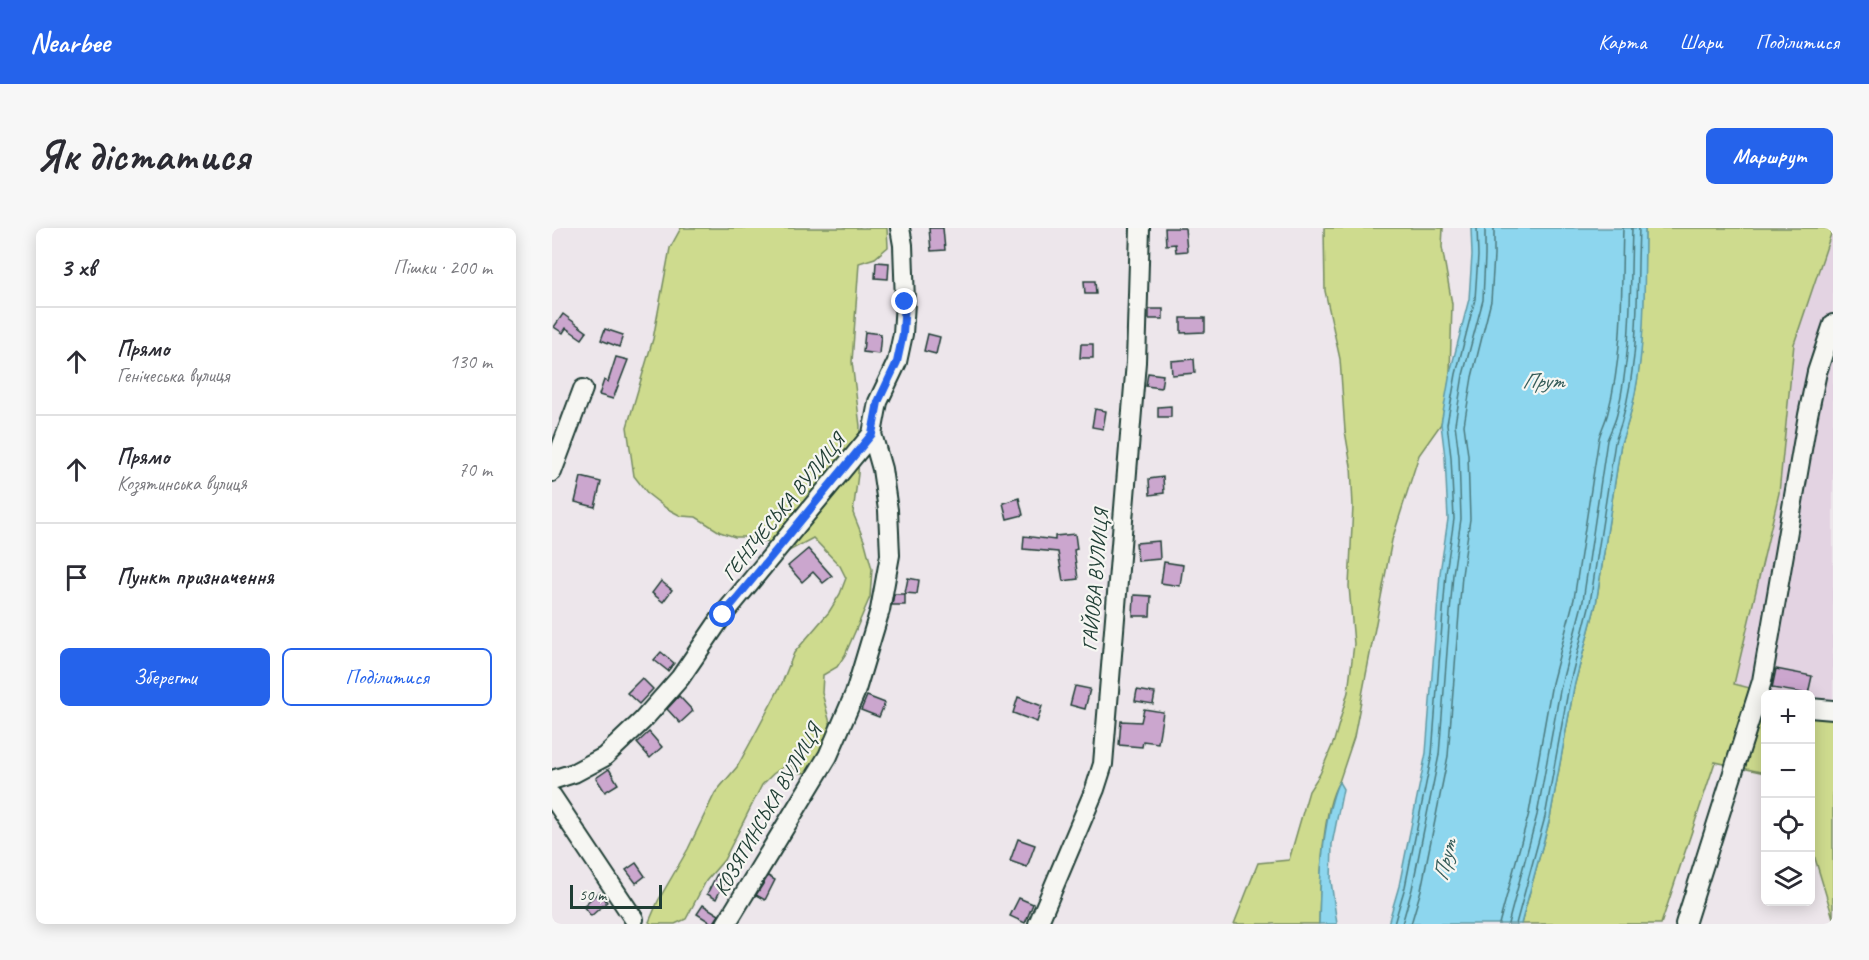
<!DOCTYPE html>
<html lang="uk">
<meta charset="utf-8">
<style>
body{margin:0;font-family:Caveat,sans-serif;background:#f7f7f7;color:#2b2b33}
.controls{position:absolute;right:18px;bottom:18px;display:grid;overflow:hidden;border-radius:9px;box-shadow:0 3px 15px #0003}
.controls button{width:54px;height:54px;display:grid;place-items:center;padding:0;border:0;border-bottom:2px solid #e1e1e2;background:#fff;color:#2b2b33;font:30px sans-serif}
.scale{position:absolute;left:18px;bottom:15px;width:92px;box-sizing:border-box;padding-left:6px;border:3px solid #1f3d34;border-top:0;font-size:16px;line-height:21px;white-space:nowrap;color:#1f3d34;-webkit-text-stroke:4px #f6f6f2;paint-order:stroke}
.stop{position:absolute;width:18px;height:18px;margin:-14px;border:4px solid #2563eb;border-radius:50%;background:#fff}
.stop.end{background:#2563eb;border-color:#fff;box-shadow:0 2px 6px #0008}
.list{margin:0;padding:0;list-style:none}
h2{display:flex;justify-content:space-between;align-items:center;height:78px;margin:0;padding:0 24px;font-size:26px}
h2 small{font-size:20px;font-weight:400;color:#7c7c81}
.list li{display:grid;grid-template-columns:39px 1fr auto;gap:18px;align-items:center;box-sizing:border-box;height:108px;padding:0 24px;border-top:2px solid #e1e1e2}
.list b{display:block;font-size:22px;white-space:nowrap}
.list p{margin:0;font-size:20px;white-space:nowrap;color:#7c7c81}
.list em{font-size:20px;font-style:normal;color:#7c7c81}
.actions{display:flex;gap:12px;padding:18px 24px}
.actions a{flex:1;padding:14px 0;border:2px solid #2563eb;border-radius:9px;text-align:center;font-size:21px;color:#2563eb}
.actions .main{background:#2563eb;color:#fff}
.icon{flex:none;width:33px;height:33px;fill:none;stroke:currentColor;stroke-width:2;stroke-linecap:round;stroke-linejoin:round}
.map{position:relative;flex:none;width:1281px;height:696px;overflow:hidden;border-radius:9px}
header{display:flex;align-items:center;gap:36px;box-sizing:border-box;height:84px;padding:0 30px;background:#2563eb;color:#fff}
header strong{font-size:28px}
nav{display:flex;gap:33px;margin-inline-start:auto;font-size:21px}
.intro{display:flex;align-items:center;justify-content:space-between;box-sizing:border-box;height:144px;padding:0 36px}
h1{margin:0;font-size:42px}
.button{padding:15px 27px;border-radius:9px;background:#2563eb;color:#fff;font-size:21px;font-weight:700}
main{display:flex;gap:36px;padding:0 36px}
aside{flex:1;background:#fff;border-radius:9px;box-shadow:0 3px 15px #0003}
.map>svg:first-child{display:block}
</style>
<header>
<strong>Nearbee</strong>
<nav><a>Карта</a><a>Шари</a><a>Поділитися</a></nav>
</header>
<div class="intro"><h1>Як дістатися</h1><a class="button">Маршрут</a></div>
<main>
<aside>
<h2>3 хв<small>Пішки · 200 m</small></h2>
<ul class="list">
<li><svg class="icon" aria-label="ahead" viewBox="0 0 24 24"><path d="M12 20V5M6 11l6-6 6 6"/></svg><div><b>Прямо</b><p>Генічеська вулиця</p></div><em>130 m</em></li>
<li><svg class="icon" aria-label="ahead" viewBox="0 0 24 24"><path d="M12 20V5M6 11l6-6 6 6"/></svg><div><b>Прямо</b><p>Козятинська вулиця</p></div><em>70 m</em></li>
<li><svg class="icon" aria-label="arrive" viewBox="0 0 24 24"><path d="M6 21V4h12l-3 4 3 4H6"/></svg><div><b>Пункт призначення</b></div></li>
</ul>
<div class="actions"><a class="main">Зберегти</a><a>Поділитися</a></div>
</aside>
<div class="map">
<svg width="1281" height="696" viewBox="0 0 1281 696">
<rect width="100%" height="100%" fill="#ede6eb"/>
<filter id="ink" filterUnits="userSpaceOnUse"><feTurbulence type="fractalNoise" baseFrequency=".0167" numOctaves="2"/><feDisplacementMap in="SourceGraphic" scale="12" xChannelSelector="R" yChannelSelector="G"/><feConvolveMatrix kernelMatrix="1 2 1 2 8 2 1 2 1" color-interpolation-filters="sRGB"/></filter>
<g filter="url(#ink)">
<!-- built -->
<path fill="#e3d3e2" d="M 1281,2 L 1281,475 L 1259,475 L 1258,466 L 1221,466 L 1182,457 L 1227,265 L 1242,116 Z"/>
<!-- green -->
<g fill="#cedb8e" stroke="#768c61" stroke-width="1.5">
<path d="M 129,0 L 335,0 L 336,19 L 323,30 L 307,35 L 300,134 L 308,198 L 306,246 L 301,285 L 313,315 L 320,341 L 318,369 L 293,427 L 285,439 L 271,447 L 270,465 L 279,499 L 262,544 L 247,545 L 237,535 L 221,546 L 210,557 L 172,632 L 154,653 L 134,691 L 123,696 L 100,696 L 97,694 L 106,673 L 136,621 L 163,565 L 185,539 L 202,508 L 230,455 L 242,425 L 277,384 L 288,366 L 294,350 L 288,338 L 261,310 L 237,323 L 215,313 L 203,314 L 192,309 L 183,309 L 168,304 L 144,289 L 129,288 L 114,280 L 96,266 L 82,248 L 75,199 L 101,111 L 118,20 Z"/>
<path d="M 772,0 L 891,0 L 890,19 L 900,76 L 898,145 L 895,167 L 889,196 L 867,227 L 840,312 L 802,509 L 787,554 C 769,582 768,662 767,696 L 682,696 L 706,635 L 737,632 L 757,563 L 768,546 L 782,513 L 796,464 L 802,416 L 797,358 L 801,278 L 799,238 L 793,203 L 788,131 L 773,63 Z"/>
<path d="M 1093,0 L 1281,0 L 1242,116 L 1227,265 L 1182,456 L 1221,466 L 1214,466 L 1213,545 L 1163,534 L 1109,696 L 969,696 L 998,590 L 1022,459 L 1044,376 L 1069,215 C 1095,147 1091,72 1093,0 Z"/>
<path d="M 1258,475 L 1281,475 L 1281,690 L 1259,617 Z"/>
</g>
<!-- water -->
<g fill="#8dd6ee" stroke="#6199a4" stroke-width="1.5">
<path d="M 919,0 L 1093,0 C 1092,72 1095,147 1069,215 L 1044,376 L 1022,459 L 998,590 L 969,696 L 836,696 L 847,658 L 874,525 L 888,345 L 896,291 L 893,229 L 889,196 L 898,145 L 917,71 L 920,27 Z"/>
<path d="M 787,554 L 791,561 L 780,616 L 779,653 L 785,696 L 767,696 C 768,657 769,618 778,580 C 781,571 782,562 787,554 Z"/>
</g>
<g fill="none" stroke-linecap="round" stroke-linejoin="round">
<!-- shore -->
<g stroke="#4b7a7e" stroke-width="1.5">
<path d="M 842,696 L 853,659 L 880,526 L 894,345 L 902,291 L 899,229 L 895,196 L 904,146 L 923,71 L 926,28 L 925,0"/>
<path d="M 850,696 L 860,661 L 887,527 L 901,346 L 909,291 L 907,228 L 903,196 L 911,147 L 931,72 L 933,28 L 933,0"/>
<path d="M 859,696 L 869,662 L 896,528 L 910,347 L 918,291 L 916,227 L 912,197 L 920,149 L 939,73 L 942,28 L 942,0"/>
<path d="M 947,696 L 977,585 L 1000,455 L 1022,371 L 1047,210 C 1049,202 1054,193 1056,184 C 1072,124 1069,61 1071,0"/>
<path d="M 956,696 L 985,587 L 1009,457 L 1031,373 L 1055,212 C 1058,204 1063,195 1065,186 C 1080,125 1078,62 1080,0"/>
<path d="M 964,696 L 993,589 L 1017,458 L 1038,375 L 1063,214 C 1089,144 1084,73 1087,0"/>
</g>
</g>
<!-- building -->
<g fill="#cba6ce" stroke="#1f3d34" stroke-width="1.5">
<path d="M 377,0 L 391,0 L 393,22 L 379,23 Z"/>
<path d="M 613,0 L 633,0 L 635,23 L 624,24 L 623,16 L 614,17 Z"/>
<path d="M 324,34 L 337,35 L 336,51 L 323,50 Z"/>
<path d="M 532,53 L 543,53 L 544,66 L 533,66 Z"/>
<rect x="597" y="81" width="14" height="10"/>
<path d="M 11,86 L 35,104 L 30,111 L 14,100 L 11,105 L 2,99 Z"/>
<path d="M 629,90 L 653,90 L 653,104 L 629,105 Z"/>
<path d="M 53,101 L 71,107 L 67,119 L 49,112 Z"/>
<path d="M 313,104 L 329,106 L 327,126 L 311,124 Z"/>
<path d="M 376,106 L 388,109 L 384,126 L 372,123 Z"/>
<path d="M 529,116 L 541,116 L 541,130 L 528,130 Z"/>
<path d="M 64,129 L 76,132 L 61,171 L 47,167 L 52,152 L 56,154 Z"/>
<path d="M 642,131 L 643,145 L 620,147 L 619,133 Z"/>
<path d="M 596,145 L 611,147 L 609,160 L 594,158 Z"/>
<path d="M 619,178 L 619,189 L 606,189 L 606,179 Z"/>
<path d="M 543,181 L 554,183 L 551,201 L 540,199 Z"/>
<path d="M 29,249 L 49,254 L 43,279 L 23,274 Z"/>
<path d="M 611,249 L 612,265 L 598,267 L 597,251 Z"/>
<path d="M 467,270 L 471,287 L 455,291 L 451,275 Z"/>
<path d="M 523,306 L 525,321 L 522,322 L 526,351 L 511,353 L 506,324 L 471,321 L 472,308 L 503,312 L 503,308 Z"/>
<path d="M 607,313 L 608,331 L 586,333 L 584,315 Z"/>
<path d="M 256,321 L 280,348 L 271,355 L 261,344 L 250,354 L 236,338 Z"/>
<path d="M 612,334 L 631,337 L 628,358 L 609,355 Z"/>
<path d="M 356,350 L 367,352 L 365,366 L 353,365 Z"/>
<path d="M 109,353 L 120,362 L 111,374 L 100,365 Z"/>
<path d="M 342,366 L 353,366 L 353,377 L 340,377 Z"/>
<path d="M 582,367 L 599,368 L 598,388 L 581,388 Z"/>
<path d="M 109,424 L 122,435 L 116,443 L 102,432 Z"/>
<path d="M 1224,441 L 1260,448 L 1256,466 L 1220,460 Z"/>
<path d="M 90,450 L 101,461 L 87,476 L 75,465 Z"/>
<path d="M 523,458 L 538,461 L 533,481 L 518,477 Z"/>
<path d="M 585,462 L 603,465 L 601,476 L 583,473 Z"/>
<path d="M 127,468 L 141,483 L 128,495 L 115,481 Z"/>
<path d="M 315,468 L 333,475 L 327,489 L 309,482 Z"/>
<path d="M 466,469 L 490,478 L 485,494 L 461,485 Z"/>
<path d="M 592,481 L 611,484 L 606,515 L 591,513 L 590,519 L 567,517 L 569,493 L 589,494 Z"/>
<path d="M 97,504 L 110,519 L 98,530 L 85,515 Z"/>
<path d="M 57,541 L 66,556 L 53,564 L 44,550 Z"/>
<path d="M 466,611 L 483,617 L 475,639 L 458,633 Z"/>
<path d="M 84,635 L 93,648 L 84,655 L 74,642 Z"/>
<path d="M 165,646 L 174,651 L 164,671 L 155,666 Z"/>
<path d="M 216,648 L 223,652 L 213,672 L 204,667 Z"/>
<path d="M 47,664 L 55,674 L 39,688 L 31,678 Z"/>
<path d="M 467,670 L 481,676 L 473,695 L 458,688 Z"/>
<path d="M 151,677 L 167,687 L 161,696 L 145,686 Z"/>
</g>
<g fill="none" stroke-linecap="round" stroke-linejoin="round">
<!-- minor casing -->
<g stroke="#1f3d34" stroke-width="22">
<g id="minor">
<path d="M 0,244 L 31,161"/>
<path d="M 1258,480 L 1281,482"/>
<path d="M 0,552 L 22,545 L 52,529 L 90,493 L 128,450 L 171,387 L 320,206"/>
<path d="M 0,568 L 82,691"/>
<path d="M 174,696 L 276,528 L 303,465 L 328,382 L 338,327 L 336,282 L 330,241 L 320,206 L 326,174 L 345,134 L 351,106 L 353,74 L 351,17 L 348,0"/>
<path d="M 486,696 L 543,561 L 551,536 L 584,134 L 588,0"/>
<path d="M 1133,696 L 1210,453 L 1256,187 L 1265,144 L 1281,96"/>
</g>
</g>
<!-- minor -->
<use href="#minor" stroke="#f6f6f2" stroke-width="18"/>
</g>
</g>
<g fill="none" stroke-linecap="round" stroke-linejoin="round" filter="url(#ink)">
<!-- route -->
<path stroke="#2563eb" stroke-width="8" d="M 171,387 L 320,206 L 326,174 L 345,134 L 351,106 L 353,74"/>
</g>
<g text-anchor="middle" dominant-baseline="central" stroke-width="4.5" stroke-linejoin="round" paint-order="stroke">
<!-- street labels -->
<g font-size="21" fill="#1f3d34" stroke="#f6f6f2">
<text transform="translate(231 279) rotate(-51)">ГЕНІЧЕСЬКА ВУЛИЦЯ</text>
<text transform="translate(543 352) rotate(-85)">ГАЙОВА ВУЛИЦЯ</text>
<text transform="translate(215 582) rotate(-60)">КОЗЯТИНСЬКА ВУЛИЦЯ</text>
</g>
<!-- water labels -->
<g font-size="22" font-style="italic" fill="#355c59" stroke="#f6f6f2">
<text x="991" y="153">Прут</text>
<text transform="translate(893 632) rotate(-77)">Прут</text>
</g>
</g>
</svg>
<div class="controls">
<button>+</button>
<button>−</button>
<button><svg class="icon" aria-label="locate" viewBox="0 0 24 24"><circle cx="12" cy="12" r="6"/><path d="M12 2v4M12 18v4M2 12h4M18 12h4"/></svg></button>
<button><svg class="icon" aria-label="layers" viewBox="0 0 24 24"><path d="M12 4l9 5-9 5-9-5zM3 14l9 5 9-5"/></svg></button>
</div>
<div class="scale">50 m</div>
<div class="stop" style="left:171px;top:387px"></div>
<div class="stop end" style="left:353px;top:74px"></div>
</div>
</main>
